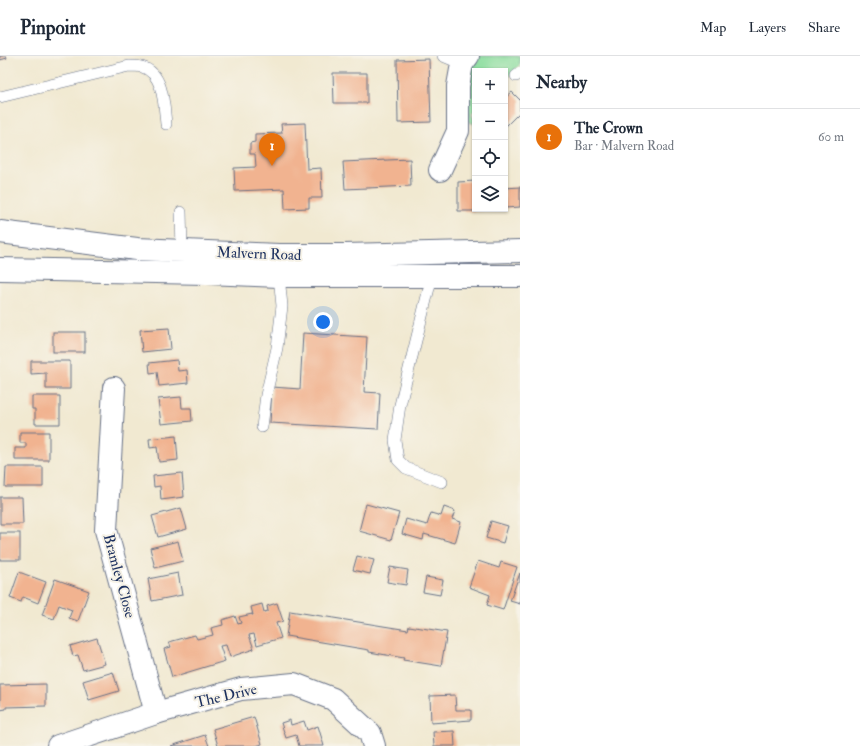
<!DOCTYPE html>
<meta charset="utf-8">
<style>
body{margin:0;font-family:"IM FELL Double Pica",serif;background:#f6f6f7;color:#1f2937}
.controls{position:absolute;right:12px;top:12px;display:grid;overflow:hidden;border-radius:0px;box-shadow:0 1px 3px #0004}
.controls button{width:36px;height:36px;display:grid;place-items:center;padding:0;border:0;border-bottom:1px solid #e0e1e3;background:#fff;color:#1f2937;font:20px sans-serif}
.you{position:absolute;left:323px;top:266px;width:14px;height:14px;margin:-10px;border:3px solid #fff;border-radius:50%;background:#1a73e8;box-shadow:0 0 0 6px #1a73e833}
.badge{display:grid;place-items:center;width:26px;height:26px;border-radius:50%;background:#111827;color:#fff;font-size:13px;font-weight:700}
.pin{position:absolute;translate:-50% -33px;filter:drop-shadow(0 1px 2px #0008)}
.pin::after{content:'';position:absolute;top:21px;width:14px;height:12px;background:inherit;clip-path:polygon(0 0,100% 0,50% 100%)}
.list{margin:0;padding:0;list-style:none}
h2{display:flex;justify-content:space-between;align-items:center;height:52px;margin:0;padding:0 16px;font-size:17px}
h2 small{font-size:13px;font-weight:400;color:#747a83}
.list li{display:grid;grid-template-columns:26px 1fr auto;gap:12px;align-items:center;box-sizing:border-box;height:56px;padding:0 16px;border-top:1px solid #e0e1e3}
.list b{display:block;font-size:15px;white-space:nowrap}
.list p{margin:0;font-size:13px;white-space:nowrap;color:#747a83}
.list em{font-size:13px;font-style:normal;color:#747a83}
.icon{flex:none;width:22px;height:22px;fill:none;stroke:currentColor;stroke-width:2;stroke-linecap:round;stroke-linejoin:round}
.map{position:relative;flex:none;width:520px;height:690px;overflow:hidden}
header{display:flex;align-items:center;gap:24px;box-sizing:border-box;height:56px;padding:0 20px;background:#fff;border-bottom:1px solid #e0e1e3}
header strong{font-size:19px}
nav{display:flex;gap:22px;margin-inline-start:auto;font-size:14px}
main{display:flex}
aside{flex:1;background:#fff}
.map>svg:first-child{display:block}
</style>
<header>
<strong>Pinpoint</strong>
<nav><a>Map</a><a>Layers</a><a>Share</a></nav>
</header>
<main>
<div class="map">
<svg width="520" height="690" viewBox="0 0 520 690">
<rect width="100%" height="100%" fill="#f7f3e8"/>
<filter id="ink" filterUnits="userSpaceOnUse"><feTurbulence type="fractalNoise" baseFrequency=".025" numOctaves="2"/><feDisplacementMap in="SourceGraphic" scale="8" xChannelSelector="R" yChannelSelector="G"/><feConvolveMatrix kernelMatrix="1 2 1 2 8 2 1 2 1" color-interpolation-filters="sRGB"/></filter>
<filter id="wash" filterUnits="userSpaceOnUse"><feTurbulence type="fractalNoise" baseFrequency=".012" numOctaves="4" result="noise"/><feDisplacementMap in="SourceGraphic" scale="16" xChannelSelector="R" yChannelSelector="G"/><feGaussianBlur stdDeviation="0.9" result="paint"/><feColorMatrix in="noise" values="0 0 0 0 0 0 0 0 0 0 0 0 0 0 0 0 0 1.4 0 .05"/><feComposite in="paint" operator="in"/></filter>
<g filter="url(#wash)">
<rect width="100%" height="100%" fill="#f1e9d1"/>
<!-- green -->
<path fill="#8ade9f" stroke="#52867e" d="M 479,0 L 520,0 L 520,9 L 505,24 L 505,15 L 475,15 L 475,54 L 471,58 L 475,65 L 475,68 L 467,65 L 466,40 L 470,11 Z"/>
<g id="blocks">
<!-- building -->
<g fill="#f1b390">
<path d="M 0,0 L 6,0 L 7,2 L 0,4 Z"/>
<path d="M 429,3 L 431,66 L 398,67 L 397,4 Z"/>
<path d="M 333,17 L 367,17 L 367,47 L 334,47 Z"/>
<path d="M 512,36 L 520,44 L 520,56 L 506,70 L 505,69 L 505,42 Z"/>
<path d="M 305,67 L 307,113 L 321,112 L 322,142 L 309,142 L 309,152 L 285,153 L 284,133 L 235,135 L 234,112 L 256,111 L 255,98 L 250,98 L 250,87 L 255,86 L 255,78 L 282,77 L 281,68 Z"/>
<path d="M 410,103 L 411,130 L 345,133 L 343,106 Z"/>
<path d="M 475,125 L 475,153 L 481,153 L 481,155 L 458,155 L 458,126 Z"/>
<path d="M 520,131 L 520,151 L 505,152 L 505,132 Z"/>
<path d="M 169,272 L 171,293 L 142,296 L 140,274 Z"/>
<rect x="53" y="276" width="32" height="20"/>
<path d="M 303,277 L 367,281 L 364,336 L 380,337 L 378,373 L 270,367 L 272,331 L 300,333 Z"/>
<path d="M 177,304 L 178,315 L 187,314 L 188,327 L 159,330 L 157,316 L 150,317 L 149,307 Z"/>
<path d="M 31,305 L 70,305 L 70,333 L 46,333 L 46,317 L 31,318 Z"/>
<path d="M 32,340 L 60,340 L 60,368 L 35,368 L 35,353 L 32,353 Z"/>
<path d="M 181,341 L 182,352 L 191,352 L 192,365 L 161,368 L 158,343 Z"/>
<path d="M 20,376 L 49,376 L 49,404 L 15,404 L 15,392 L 26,392 L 26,387 L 20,387 Z"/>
<path d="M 176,380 L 178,404 L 159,406 L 157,391 L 150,392 L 149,383 Z"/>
<path d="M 6,411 L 43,411 L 43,431 L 5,431 Z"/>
<path d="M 182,417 L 184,441 L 161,444 L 160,430 L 154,431 L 153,420 Z"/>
<path d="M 0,441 L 22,441 L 23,468 L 0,468 Z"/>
<path d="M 366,448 L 399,457 L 391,484 L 359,475 Z"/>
<path d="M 444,451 L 455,455 L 452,463 L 461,466 L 455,487 L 424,478 L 423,484 L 402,478 L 406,463 L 427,469 L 431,457 L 441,460 Z"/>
<path d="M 181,452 L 187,473 L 158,481 L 152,460 Z"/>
<path d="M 491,465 L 508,470 L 503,487 L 486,482 Z"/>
<rect x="0" y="477" width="20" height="27"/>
<path d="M 178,485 L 183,505 L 155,512 L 150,492 Z"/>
<path d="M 357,500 L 374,504 L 370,518 L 353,514 Z"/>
<path d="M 478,505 L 499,512 L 501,506 L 517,511 L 503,554 L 487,549 L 490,539 L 469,531 Z"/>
<path d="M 390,511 L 408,514 L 406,529 L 387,526 Z"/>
<path d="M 19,516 L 46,526 L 38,547 L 23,541 L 21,546 L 10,542 Z"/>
<path d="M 178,517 L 182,539 L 152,545 L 148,523 Z"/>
<path d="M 520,517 L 520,548 L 510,545 Z"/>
<path d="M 426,521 L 443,524 L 440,539 L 423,536 Z"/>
<path d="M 55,523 L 89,535 L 78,565 L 69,562 L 72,554 L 59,549 L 54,563 L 42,559 Z"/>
<path d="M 277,547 L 283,565 L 276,567 L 281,582 L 257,589 L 254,578 L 249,579 L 254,593 L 230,601 L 226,589 L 220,590 L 225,605 L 172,621 L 164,593 L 171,591 L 169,586 L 195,579 L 197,583 L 213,579 L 211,572 L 223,569 L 222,564 L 235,560 L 238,568 L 241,567 L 239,561 L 252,558 L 252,559 L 253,559 L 251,551 L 262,548 L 264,556 L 268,555 L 267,550 Z"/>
<path d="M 290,555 L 408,574 L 409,570 L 447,576 L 441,610 L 403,604 L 404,602 L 369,596 L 369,594 L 286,580 Z"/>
<path d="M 97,582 L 105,608 L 83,614 L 78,599 L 73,600 L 70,590 Z"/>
<path d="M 113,616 L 119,635 L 89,644 L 83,625 Z"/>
<path d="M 46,628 L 46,650 L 6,651 L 6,653 L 0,654 L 0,629 Z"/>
<path d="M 455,639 L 456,654 L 471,654 L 471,664 L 431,667 L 430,640 Z"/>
<path d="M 254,661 L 262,688 L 256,690 L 218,690 L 213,673 Z"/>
<path d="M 290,664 L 291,669 L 304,665 L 307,674 L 318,670 L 324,690 L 299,690 L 296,679 L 286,682 L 281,667 Z"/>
<path d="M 454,675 L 455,690 L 434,690 L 433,676 Z"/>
<path d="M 205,679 L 209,690 L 171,690 Z"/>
</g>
</g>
</g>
<g filter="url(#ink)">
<use href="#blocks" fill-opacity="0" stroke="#667086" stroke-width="1"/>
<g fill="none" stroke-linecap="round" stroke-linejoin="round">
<!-- lane casing -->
<g stroke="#667086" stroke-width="12">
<g id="lane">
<path d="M 443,0 L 462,8"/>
<path d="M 516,20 L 520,17"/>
<path d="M 0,41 L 129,10 C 133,10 138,10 142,11 C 164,17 164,50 166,68"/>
<path d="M 181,156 L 182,195 L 185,198"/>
<path d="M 432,220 L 400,349 L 395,384 L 398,404 L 406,412 L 442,426"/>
<path d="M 262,371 L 266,339 L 277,292 L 282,250 L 279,220"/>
</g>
</g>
<!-- street casing -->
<g stroke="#667086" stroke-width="24">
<g id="street">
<path d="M 440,114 L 458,75 L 458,30 L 462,8 L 468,0"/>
<path d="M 114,332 L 106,474 L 156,657"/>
<path d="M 58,690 L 156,657 L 241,633 L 294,628 L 333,643 L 370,677 L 374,690"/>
</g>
</g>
<!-- highway casing -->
<g stroke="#667086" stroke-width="24">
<g id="highway">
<path d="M 0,176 L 137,193 L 279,199 L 344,199 L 520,195"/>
<path d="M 0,213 L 207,217 L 279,220 L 520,220"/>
</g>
</g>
<!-- lane -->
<use href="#lane" stroke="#fff" stroke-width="11"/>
<!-- street -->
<use href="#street" stroke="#fff" stroke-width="22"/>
<!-- highway -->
<use href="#highway" stroke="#fff" stroke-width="22"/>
</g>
</g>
<g text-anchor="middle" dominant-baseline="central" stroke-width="4" stroke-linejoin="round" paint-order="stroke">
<!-- street labels -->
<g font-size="15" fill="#1b2f5e" stroke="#f7f3e8">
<text transform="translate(259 198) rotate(2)">Malvern Road</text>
<text transform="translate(119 520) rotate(75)">Bramley Close</text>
<text transform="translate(226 640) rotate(-13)">The Drive</text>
</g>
</g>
</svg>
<div class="controls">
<button>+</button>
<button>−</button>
<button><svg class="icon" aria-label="locate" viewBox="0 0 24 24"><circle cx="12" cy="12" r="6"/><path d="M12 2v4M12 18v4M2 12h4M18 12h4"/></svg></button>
<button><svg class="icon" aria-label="layers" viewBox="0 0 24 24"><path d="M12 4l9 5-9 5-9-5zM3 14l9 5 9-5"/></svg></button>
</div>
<div class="you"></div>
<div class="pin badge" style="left:272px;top:110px;background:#e8710a">1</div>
</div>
<aside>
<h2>Nearby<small></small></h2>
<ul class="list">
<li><span class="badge" style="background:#e8710a">1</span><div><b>The Crown</b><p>Bar · Malvern Road</p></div><em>60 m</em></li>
</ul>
</aside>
</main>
